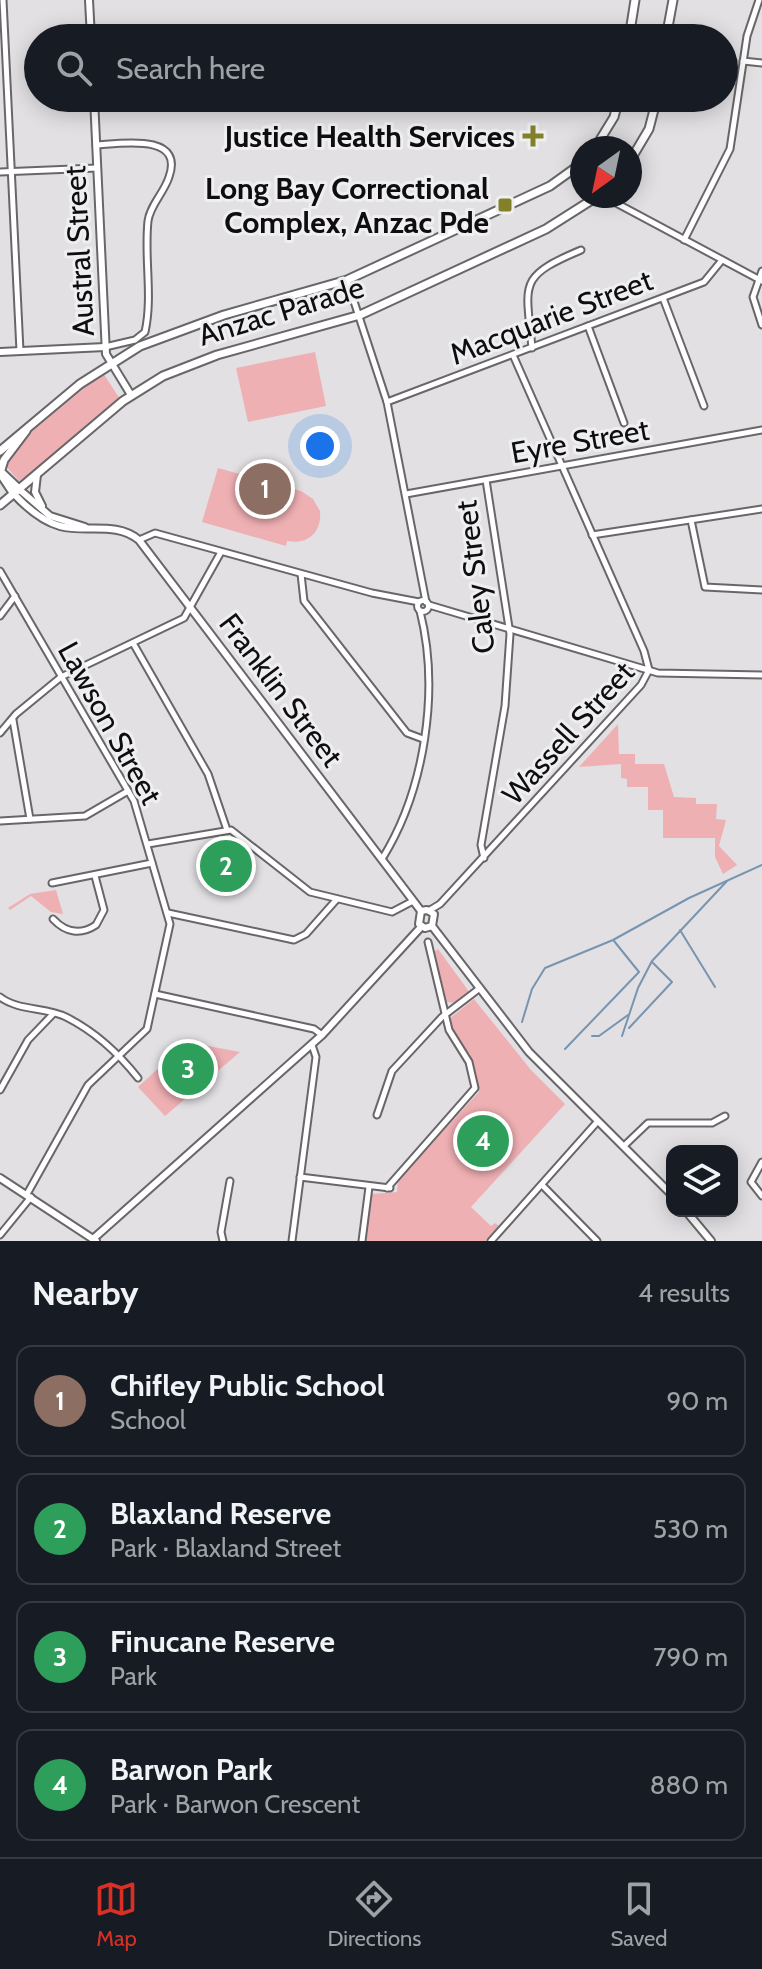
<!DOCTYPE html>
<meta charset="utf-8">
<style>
body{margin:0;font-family:Cabin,sans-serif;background:#242831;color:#f1f3f6}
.controls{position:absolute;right:24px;bottom:24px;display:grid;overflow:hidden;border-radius:16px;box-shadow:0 4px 20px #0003}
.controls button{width:72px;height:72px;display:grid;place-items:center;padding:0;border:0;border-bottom:2px solid #363941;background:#171b24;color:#f1f3f6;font:40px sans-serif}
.compass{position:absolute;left:570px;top:136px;width:72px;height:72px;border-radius:50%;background:#171b24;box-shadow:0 4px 20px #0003;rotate:213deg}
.you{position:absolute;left:320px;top:446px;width:28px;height:28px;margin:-20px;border:6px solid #fff;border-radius:50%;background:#1a73e8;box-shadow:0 0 0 12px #1a73e833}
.badge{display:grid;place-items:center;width:52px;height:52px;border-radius:50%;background:#d93025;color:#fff;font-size:26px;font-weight:700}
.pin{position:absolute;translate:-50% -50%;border:4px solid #fff;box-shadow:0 2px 8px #0006}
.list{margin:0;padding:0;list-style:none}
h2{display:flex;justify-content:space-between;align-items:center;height:104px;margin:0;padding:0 32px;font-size:34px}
h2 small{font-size:26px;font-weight:400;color:#9ea1a6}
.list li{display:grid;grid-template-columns:52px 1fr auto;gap:24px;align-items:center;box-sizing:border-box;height:112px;margin:0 16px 16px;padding:0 16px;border:2px solid #363941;border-radius:16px}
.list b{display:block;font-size:30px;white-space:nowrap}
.list p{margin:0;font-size:26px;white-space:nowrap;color:#9ea1a6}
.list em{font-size:26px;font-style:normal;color:#9ea1a6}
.icon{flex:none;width:44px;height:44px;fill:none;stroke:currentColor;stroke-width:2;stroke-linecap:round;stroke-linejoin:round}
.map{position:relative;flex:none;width:762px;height:1241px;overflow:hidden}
.search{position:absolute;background:#171b24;box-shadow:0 4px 20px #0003;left:24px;right:24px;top:24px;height:88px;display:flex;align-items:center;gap:20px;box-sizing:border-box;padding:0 28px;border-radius:44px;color:#9ea1a6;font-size:30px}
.sheet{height:616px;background:#171b24}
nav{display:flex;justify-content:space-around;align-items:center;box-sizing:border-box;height:112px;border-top:2px solid #363941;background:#171b24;font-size:22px;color:#9ea1a6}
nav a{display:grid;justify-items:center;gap:4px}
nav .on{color:#d93025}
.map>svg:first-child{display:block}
</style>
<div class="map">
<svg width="762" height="1241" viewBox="0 0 762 1241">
<rect width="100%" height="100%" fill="#e2e0e3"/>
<!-- green -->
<g fill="#efb0b4">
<path d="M 315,352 L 326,406 L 248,422 L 236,368 Z"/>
<path d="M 103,373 L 120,399 L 61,452 L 19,481 L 4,464 C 30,427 65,399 103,373 Z"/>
<path d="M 218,468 L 301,491 L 313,499 L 320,511 C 322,532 308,545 287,541 L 286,546 L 202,522 Z"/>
<path d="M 618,724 L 619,754 L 635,754 L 635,764 L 664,764 L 674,797 L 696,798 L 696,804 L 717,804 L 716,819 L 726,820 L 719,846 L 737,865 L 723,874 L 715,857 L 715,838 L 663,838 L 663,810 L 648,810 L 648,787 L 627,787 L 627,779 L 621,778 L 621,764 L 579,767 Z"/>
<path d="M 230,838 L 247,853 L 222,880 L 214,840 Z"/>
<path d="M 56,890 L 63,914 L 51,912 L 31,896 L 10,910 L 8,908 L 30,894 Z"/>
<path d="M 438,949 L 470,993 L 455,1003 L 447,1002 L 433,953 Z"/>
<path d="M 474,999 L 531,1070 L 565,1104 L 471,1207 L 491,1226 L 495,1223 L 499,1226 L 486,1241 L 364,1241 L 372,1194 L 397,1192 L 398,1180 L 479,1092 L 470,1054 L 461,1047 L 449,1019 Z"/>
<path d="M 187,1042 L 240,1052 L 165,1116 L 138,1087 Z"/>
</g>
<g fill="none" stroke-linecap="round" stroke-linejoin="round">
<!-- stream -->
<g stroke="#7794b1" stroke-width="2">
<path d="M 680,930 L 715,987"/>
<path d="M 522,1022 L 532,989 L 545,968 L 613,940 L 689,898 L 762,865"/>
<path d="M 629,1028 L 672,982 L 652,962"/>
<path d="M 592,1036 L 599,1036 L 628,1015"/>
<path d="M 622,1036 L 638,988 L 652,961 L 727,881"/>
<path d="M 565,1049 L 639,972 L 614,941"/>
</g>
<!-- minor casing -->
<g stroke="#686669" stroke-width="9">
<g id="minor">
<path d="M 3,0 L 20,351"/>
<path d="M 743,61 L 762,63"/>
<path d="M 96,145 C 118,144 185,132 169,177 C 164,193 150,205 148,221 C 144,258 153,296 145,332 L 135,340 L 105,347"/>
<path d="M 0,172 L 97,168"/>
<path d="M 603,196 L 762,281"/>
<path d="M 684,240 L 730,149 L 747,36 L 759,0"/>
<path d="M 762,271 L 753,297 L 762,325"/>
<path d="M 347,280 L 387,402 L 426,602"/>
<path d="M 663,298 L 704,406"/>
<path d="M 588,326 L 624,423"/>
<path d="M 532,348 C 526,283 517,277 581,250"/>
<path d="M 513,355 L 644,651 L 649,670"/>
<path d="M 387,402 L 704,282 L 722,260"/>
<path d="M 406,494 L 762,430"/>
<path d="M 691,520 L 705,587 L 762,590"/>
<path d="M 592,535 L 762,509"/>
<path d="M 139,540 L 155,533 L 372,593 L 419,602"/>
<path d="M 0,571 L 134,801 L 170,924 L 147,1029 L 88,1085 L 27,1194"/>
<path d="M 301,574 L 304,601 L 407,733 L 423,739"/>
<circle cx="423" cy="606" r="5.5"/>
<path d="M 429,605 L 658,673 L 762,675"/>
<path d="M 0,616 L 15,596"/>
<path d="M 133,643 L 208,774 L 227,830"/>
<path d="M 13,720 L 30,819"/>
<path d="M 0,733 L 16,714 L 61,677 L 184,618 L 221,552"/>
<path d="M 0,821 L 85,816 L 128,791"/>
<path d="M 148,844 L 231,830 L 310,892 L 392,912 L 413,901"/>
<path d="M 484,858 L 481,845 L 505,706 L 510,634 L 486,480"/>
<path d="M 382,859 C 425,790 440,690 420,611"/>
<path d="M 52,883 L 152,863"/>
<path d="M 430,910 L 440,904 L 641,685 L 649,670"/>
<path d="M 168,913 L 294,940 L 306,934 L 337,899"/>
<path d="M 53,919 C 66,933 81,935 96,925 L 104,910 L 95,876"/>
<path d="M 155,994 L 314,1029 L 322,1035"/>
<path d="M 0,997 C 18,1011 46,1007 66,1017 C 94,1031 119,1054 138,1078"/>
<path d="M 0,1090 L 28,1040 L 53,1014"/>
<path d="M 377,1115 L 392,1071 L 442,1017 L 480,988"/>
<path d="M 625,1145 L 648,1123 L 712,1123 L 725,1116"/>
<path d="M 762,1162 L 751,1182 L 762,1196"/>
<path d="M 300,1177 L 390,1188"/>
<path d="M 543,1186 L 597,1241"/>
<path d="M 387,1188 L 475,1088 L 469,1062 L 449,1030 L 428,942"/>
<path d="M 0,1235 L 31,1197"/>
<path d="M 223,1241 L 221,1232 L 230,1181"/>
<path d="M 292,1241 L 316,1057 L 312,1045"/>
<path d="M 362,1241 L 369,1187"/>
<path d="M 491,1241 L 598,1121"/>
</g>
</g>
<!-- tertiary casing -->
<g stroke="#686669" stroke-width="10">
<g id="tertiary">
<path d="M 89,0 L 91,38"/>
<path d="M 94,98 L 106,354 L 131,395"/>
<path d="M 0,352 L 105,347"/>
<path d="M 37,475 L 35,492 L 42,506"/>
<path d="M 20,490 L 50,516 L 85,527"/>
<path d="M 14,494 C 27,508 42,521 60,526 C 86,533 116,521 139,540 L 421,911"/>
<path d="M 421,911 L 419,924 L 425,928 L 432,926"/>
<path d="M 421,911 L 427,910 L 434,914 L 432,926"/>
<path d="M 432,926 L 529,1052 L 672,1195"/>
<path d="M 0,1178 L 96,1241"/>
<path d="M 686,1211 L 711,1241"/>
<path d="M 93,1239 L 322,1035 L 421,927"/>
</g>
</g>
<!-- primary casing -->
<g stroke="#686669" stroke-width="11">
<g id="primary">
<path d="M 629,38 L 635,0"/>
<path d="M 666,38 L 673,0"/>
<path d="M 595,148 L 614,117 L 619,98"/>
<path d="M 630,161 L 649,129 L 657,98"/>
<path d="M 0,451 L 80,384 L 140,346 L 224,315 L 347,280 L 550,186 L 582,163"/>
<path d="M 0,471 L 20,490"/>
<path d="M 0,473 L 4,460 L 26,431"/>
<path d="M 0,473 L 14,494"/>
<path d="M 0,505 L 123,401 L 163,376 L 217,355 L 360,315 L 546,229 L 598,196"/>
</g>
</g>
<!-- minor -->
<use href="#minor" stroke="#fff" stroke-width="5"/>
<!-- tertiary -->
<use href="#tertiary" stroke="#fff" stroke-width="6"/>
<!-- primary -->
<use href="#primary" stroke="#fff" stroke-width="7"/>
</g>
<!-- markers -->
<g fill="#82812a" stroke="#efeef1" stroke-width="3">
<path d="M529 124h8v8h8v8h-8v8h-8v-8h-8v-8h8z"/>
<rect x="497" y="197" width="16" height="16" rx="4"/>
</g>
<g text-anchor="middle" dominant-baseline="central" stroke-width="6" stroke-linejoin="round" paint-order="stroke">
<!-- poi labels -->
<g font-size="30" font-weight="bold" fill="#0e0e0f" stroke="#efeef1" text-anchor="end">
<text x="515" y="136">Justice Health Services</text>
<text x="489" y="188">Long Bay Correctional<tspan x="489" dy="34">Complex, Anzac Pde</tspan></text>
</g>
<!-- street labels -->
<g font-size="30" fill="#0e0e0f" stroke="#efeef1">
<text transform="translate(79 251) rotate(-93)">Austral Street</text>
<text transform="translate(281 311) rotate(-17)">Anzac Parade</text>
<text transform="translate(551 317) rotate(-21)">Macquarie Street</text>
<text transform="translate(580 441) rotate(-10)">Eyre Street</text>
<text transform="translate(475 577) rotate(-97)">Caley Street</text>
<text transform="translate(281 690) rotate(53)">Franklin Street</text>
<text transform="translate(110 723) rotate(61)">Lawson Street</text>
<text transform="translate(568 733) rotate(-48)">Wassell Street</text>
</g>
</g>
</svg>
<div class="controls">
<button><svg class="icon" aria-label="layers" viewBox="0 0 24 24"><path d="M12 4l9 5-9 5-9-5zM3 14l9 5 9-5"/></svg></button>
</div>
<svg class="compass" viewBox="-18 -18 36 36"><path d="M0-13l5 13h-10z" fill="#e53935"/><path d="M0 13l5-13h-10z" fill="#9ea1a6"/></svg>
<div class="you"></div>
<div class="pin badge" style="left:265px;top:489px;background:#8d6e63">1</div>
<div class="pin badge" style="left:226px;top:866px;background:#2e9e5b">2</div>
<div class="pin badge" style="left:188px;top:1069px;background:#2e9e5b">3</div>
<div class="pin badge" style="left:483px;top:1141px;background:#2e9e5b">4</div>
<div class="search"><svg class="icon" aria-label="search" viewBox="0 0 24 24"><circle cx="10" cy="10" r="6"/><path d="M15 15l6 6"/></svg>Search here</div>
</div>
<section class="sheet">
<h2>Nearby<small>4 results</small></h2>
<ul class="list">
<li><span class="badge" style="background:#8d6e63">1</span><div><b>Chifley Public School</b><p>School</p></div><em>90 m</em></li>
<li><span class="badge" style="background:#2e9e5b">2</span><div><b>Blaxland Reserve</b><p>Park · Blaxland Street</p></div><em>530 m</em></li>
<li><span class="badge" style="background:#2e9e5b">3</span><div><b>Finucane Reserve</b><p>Park</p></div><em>790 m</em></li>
<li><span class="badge" style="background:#2e9e5b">4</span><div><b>Barwon Park</b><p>Park · Barwon Crescent</p></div><em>880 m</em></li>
</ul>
</section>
<nav>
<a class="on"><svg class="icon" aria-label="map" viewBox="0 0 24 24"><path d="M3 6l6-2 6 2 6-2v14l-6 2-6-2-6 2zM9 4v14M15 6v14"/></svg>Map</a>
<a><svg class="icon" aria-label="directions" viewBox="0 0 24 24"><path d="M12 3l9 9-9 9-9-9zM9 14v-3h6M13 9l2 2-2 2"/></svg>Directions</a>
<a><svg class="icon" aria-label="saved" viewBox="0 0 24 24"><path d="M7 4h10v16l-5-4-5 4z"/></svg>Saved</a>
</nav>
